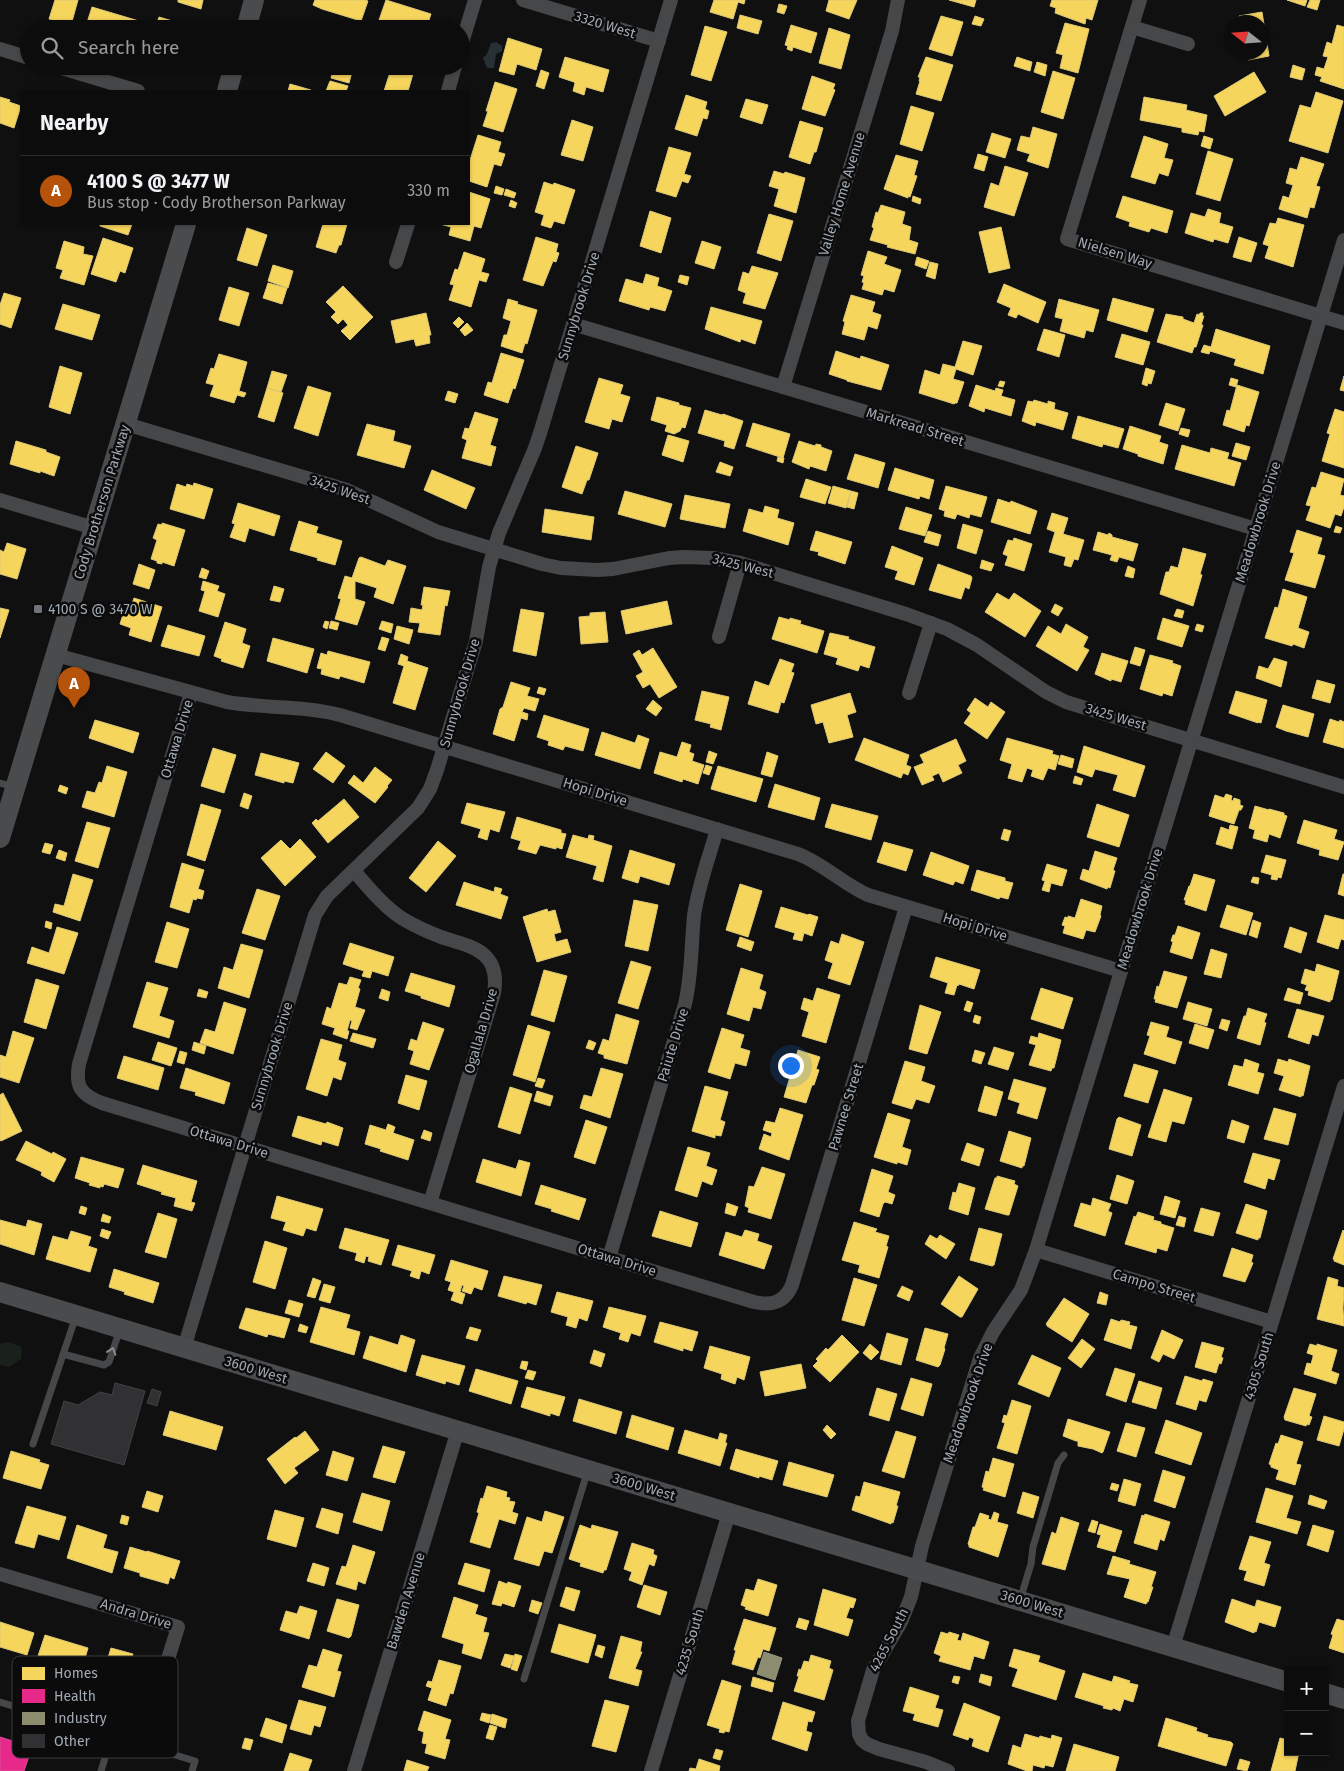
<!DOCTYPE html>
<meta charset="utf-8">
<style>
body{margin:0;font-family:"Fira Sans",sans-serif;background:#151516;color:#f1f3f6}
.controls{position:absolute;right:15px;bottom:15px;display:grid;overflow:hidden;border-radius:0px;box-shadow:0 1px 4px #0004}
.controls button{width:45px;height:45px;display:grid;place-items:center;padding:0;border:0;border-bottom:1px solid #2c2c2e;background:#0c0c0d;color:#f1f3f6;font:25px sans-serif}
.compass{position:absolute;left:1224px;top:15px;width:45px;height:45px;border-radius:50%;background:#0c0c0d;box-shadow:0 1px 4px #0004;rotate:287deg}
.you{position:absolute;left:790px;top:1065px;width:18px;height:18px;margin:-12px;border:4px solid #fff;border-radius:50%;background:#1a73e8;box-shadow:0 0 0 8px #1a73e833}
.badge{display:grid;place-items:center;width:32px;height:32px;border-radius:50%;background:#b45309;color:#fff;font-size:16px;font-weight:700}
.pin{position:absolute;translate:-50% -41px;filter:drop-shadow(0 1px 2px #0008)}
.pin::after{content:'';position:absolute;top:26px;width:18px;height:15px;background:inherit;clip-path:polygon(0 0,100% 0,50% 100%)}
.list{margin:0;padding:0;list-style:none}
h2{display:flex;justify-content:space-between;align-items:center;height:65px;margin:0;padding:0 20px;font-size:21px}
h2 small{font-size:16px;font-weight:400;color:#9a9b9d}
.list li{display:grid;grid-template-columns:32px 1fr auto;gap:15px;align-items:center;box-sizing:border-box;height:70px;padding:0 20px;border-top:1px solid #2c2c2e}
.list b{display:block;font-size:19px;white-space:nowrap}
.list p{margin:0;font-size:16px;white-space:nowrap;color:#9a9b9d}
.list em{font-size:16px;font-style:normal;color:#9a9b9d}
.icon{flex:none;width:28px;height:28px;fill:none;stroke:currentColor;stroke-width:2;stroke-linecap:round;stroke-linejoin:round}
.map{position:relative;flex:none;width:1344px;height:1771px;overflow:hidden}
.search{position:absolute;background:#0c0c0d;box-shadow:0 1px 4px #0004;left:20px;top:20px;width:450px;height:55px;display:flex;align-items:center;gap:12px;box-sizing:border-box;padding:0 18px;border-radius:28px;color:#9a9b9d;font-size:19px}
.panel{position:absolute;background:#0c0c0d;box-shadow:0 1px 4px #0004;left:20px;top:90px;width:450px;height:135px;border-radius:0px}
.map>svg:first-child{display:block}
</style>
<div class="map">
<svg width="1344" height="1771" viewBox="0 0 1344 1771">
<rect width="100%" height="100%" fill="#101011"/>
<!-- green -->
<path fill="#1a211b" d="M 8,1342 L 20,1346 L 22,1350 L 21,1359 L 9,1367 L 0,1365 L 0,1344 Z"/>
<!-- water -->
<path fill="#273034" d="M 496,42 L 502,46 L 502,51 L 496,54 L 494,68 L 487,68 L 483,58 L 487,54 L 491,43 Z"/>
<!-- homes -->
<g fill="#f6d55c" stroke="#dcc876">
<path d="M 55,0 L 78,0 L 71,25 L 49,19 Z"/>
<path d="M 178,0 L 203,0 L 201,9 L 178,2 Z"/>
<path d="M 315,0 L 365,0 L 368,1 L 361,21 L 322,9 L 313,5 Z"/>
<path d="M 386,0 L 431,14 L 426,29 L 396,29 L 378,23 Z"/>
<path d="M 714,0 L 745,0 L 744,4 L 738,2 L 733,19 L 710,12 Z"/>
<path d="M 829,0 L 857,0 L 849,19 L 826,11 Z"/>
<path d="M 949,0 L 976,0 L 974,7 Z"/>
<path d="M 1052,0 L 1098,0 L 1092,20 L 1086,18 L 1085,24 L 1055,13 L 1056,8 L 1050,6 Z"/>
<path d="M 1287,0 L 1307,0 L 1305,6 Z"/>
<path d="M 1310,0 L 1320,0 L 1317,10 L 1307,7 Z"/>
<path d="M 779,4 L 787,6 L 784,14 L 777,12 Z"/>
<path d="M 92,7 L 139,21 L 136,29 L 85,29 Z"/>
<path d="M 1262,12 L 1269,56 L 1248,60 L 1247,52 L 1262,52 L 1262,22 L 1240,22 L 1239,16 Z"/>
<path d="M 740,15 L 762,21 L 758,34 L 737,28 Z"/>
<path d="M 941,16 L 963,22 L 952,56 L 929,49 Z"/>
<path d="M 975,16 L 984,19 L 981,26 L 972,24 Z"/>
<path d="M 159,17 L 193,27 L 193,29 L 155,29 Z"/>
<path d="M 1065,23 L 1089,29 L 1078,73 L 1060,68 L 1063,55 L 1056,53 Z"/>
<path d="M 308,25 L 320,29 L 306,29 Z"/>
<path d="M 791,25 L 817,33 L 811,53 L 793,47 L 792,51 L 787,49 L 788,46 L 785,45 Z"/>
<path d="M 1337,25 L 1344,27 L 1344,89 L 1320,81 L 1322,77 L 1315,75 L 1317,67 L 1324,69 L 1328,57 L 1323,56 L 1327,42 L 1332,44 Z"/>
<path d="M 705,26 L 727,32 L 711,81 L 691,75 Z"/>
<path d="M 829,28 L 850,35 L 841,69 L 819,63 Z"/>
<path d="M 508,38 L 542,49 L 536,70 L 517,64 L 514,75 L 499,71 Z"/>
<path d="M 565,57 L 609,70 L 603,92 L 586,87 L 584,95 L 573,91 L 575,83 L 574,82 L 559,77 Z"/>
<path d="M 926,57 L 953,65 L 941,101 L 916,94 L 920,81 L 919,81 L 920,77 L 918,77 Z"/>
<path d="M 1017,57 L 1032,62 L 1030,71 L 1014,66 Z"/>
<path d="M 1037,62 L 1047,65 L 1045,76 L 1034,72 Z"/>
<path d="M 1293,65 L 1305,69 L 1302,80 L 1290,77 Z"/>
<path d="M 334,66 L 353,68 L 349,83 L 331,78 Z"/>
<path d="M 392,66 L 415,67 L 408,91 L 384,91 Z"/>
<path d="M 541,70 L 549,73 L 544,89 L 536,86 Z"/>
<path d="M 1053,71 L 1075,78 L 1063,119 L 1041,112 Z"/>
<path d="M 1254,72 L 1266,92 L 1225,116 L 1214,96 Z"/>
<path d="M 812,76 L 835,84 L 833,89 L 835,90 L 825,116 L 802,109 Z"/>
<path d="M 330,81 L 348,86 L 346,91 L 326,91 Z"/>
<path d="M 495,82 L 517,89 L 503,132 L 483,126 L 488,111 L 486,111 Z"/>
<path d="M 290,84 L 311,90 L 310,91 L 288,91 Z"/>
<path d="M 1316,92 L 1343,101 L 1328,153 L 1289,141 L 1300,105 L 1311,108 Z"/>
<path d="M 686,95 L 707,102 L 705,109 L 709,111 L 707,119 L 703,118 L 697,136 L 675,129 Z"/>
<path d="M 0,97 L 10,100 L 9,102 L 21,106 L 14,128 L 0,123 Z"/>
<path d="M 1144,97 L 1187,105 L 1186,110 L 1207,115 L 1204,132 L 1199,131 L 1198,135 L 1182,132 L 1182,128 L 1140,120 Z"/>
<path d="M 746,99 L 768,105 L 762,124 L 740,117 Z"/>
<path d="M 911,106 L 934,113 L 922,151 L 900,144 Z"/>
<path d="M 572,120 L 593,127 L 583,161 L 561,155 Z"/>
<path d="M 800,121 L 823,128 L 816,152 L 814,152 L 810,164 L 789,157 Z"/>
<path d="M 1033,127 L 1057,134 L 1048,168 L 1027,161 L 1030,154 L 1017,150 L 1021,136 L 1030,138 Z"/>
<path d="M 992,133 L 1011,139 L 1005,158 L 986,152 Z"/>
<path d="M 478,135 L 501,142 L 498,152 L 505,154 L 501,166 L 494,164 L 487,187 L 469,181 L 469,163 Z"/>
<path d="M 1144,136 L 1168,144 L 1164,158 L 1173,160 L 1168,176 L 1159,173 L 1155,184 L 1131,177 Z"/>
<path d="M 1204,136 L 1213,139 L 1210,149 L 1201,146 Z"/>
<path d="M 669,147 L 691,153 L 684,174 L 691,176 L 688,183 L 682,181 L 676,197 L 656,191 Z"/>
<path d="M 1208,151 L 1233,159 L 1220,201 L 1196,194 Z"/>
<path d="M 978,154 L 988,157 L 984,171 L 974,168 Z"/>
<path d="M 896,155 L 918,161 L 914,175 L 917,176 L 910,197 L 908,196 L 908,198 L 884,189 Z"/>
<path d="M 1301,157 L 1324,164 L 1316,186 L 1320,187 L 1314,208 L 1310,207 L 1307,218 L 1279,209 L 1283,196 L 1289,198 L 1293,185 L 1286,183 L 1290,168 L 1297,170 Z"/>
<path d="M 1005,166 L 1028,173 L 1014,216 L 984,207 L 991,183 L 999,186 Z"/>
<path d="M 774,171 L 784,174 L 785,172 L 805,178 L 796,213 L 774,206 L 779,189 L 769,186 Z"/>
<path d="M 544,182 L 553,185 L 554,183 L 575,190 L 564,224 L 554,221 L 551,228 L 541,225 L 544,215 L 535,212 Z"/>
<path d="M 496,186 L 504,189 L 502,195 L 494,193 Z"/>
<path d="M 506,189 L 516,193 L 514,198 L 504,195 Z"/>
<path d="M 469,192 L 490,199 L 481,228 L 474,226 L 470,241 L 449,235 L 451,227 L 440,224 L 469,224 Z"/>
<path d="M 913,196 L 921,199 L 920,204 L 912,201 Z"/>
<path d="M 1123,196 L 1173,211 L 1167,233 L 1151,228 L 1149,232 L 1129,226 L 1130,222 L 1116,217 Z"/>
<path d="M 511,200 L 517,203 L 515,208 L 509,206 Z"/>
<path d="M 881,205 L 905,212 L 902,224 L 911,227 L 909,240 L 918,243 L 915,254 L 887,247 L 888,245 L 870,240 L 874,228 L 872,227 L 876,212 L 878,213 Z"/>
<path d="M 1208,209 L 1221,213 L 1219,223 L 1233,227 L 1228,243 L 1214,239 L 1213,242 L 1185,233 L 1191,213 L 1205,217 Z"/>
<path d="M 650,211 L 671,218 L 661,253 L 640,246 Z"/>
<path d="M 769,214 L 793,221 L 781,261 L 757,253 Z"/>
<path d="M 1278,218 L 1304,225 L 1293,267 L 1265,258 L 1269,246 L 1263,244 L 1270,223 L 1276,224 Z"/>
<path d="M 100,224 L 132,224 L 128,235 L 100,226 Z"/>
<path d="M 323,224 L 347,224 L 341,245 L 339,245 L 336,253 L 316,247 Z"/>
<path d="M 1001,227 L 1010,268 L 989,273 L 979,232 Z"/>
<path d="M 247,228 L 267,235 L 257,266 L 237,260 Z"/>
<path d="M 536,237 L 558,244 L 556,252 L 559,253 L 556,262 L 553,261 L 543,286 L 523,280 Z"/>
<path d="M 1239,237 L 1257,243 L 1251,262 L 1233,257 Z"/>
<path d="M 103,238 L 133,248 L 125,273 L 120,271 L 116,282 L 91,274 Z"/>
<path d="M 64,241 L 84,247 L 83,254 L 93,256 L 84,285 L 60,278 L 63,270 L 56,268 Z"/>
<path d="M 702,241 L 721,247 L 714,269 L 695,263 Z"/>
<path d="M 868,251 L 887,257 L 884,264 L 901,270 L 894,292 L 884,289 L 882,295 L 862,289 L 864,283 L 862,282 L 864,276 L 861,275 Z"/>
<path d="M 464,252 L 485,259 L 481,272 L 489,274 L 486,282 L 479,280 L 471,307 L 449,300 L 454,285 L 450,284 L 455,269 L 458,270 Z"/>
<path d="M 917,257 L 929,261 L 926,269 L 915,265 Z"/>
<path d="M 930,262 L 938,264 L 935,279 L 926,276 Z"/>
<path d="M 273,265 L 293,271 L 288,288 L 268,281 Z"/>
<path d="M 752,266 L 778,273 L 765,309 L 743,303 L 746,293 L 738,290 L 743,272 L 749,274 Z"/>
<path d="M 646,274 L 659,278 L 657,286 L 672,291 L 665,311 L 650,307 L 649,310 L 619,301 L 626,279 L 643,284 Z"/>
<path d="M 680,275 L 689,277 L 687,285 L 678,282 Z"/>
<path d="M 268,283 L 287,288 L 282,304 L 263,298 Z"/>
<path d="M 1004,284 L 1046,302 L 1038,323 L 1018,314 L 1016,318 L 1008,315 L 1011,308 L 997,302 Z"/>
<path d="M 343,286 L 373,317 L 350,340 L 341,331 L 348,325 L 343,319 L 338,324 L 331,317 L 336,312 L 326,302 Z"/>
<path d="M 229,287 L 249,293 L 239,326 L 219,320 Z"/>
<path d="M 4,293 L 21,298 L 11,328 L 0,324 L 0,305 Z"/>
<path d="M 851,295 L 875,302 L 872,312 L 881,315 L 877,329 L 868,326 L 864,340 L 842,334 L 845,322 L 843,321 Z"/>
<path d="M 1113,298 L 1154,309 L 1147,332 L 1107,320 Z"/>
<path d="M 508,299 L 518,302 L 517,304 L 537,310 L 527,344 L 525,343 L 522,353 L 501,346 L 504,335 L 507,335 L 511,321 L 503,318 Z"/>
<path d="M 1059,299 L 1099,310 L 1093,332 L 1086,330 L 1084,338 L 1060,331 L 1063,319 L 1055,317 Z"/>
<path d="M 63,304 L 100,315 L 92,340 L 55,329 Z"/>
<path d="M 711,307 L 762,321 L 755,344 L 741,339 L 740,342 L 705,329 Z"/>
<path d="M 426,313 L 431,335 L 429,335 L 430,343 L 416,346 L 414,339 L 396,343 L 391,321 Z"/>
<path d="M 1200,313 L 1203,313 L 1202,316 L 1204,316 L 1201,325 L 1203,325 L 1196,347 L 1194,347 L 1192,353 L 1157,342 L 1166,314 L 1183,317 L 1183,319 L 1194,323 L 1197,314 L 1199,315 Z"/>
<path d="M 459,317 L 464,322 L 458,328 L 453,323 Z"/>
<path d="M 467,323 L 473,330 L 465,336 L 460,330 Z"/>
<path d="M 1044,329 L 1065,335 L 1059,357 L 1037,350 Z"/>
<path d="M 1216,329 L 1270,346 L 1263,374 L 1234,365 L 1236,359 L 1210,351 L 1209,354 L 1201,352 L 1204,345 L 1211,347 Z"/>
<path d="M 1122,334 L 1150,342 L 1143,365 L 1115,357 Z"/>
<path d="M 963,341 L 982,346 L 973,375 L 956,369 L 953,379 L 964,382 L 957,403 L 955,403 L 954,404 L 919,393 L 925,370 L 940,375 L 943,364 L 955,367 Z"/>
<path d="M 836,351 L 860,359 L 861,356 L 889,365 L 881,390 L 847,381 L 847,380 L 829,374 Z"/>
<path d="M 501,353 L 524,360 L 515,389 L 513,388 L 508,403 L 484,395 L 488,382 L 492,383 Z"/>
<path d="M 219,354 L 247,362 L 239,391 L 246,393 L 244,397 L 237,395 L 234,403 L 210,396 L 214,385 L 206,383 L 211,368 L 214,369 Z"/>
<path d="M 60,366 L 82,373 L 70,414 L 49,407 Z"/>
<path d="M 1146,368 L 1155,371 L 1151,384 L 1148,383 L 1147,386 L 1142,384 Z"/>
<path d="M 272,371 L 287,375 L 281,392 L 267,388 Z"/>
<path d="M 1344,376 L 1344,391 L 1340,390 Z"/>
<path d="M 599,378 L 623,385 L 620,394 L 630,397 L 622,422 L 612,419 L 609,429 L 585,422 Z"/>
<path d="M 1231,378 L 1238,380 L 1236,387 L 1229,385 Z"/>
<path d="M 1000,381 L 1005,382 L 1003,387 L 998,386 Z"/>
<path d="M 976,385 L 995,391 L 996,388 L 1003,390 L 1001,396 L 1015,400 L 1011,416 L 985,408 L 984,412 L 969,406 Z"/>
<path d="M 1237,385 L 1259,392 L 1249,426 L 1246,425 L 1244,432 L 1223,425 L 1227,410 L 1230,411 Z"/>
<path d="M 308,386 L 331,393 L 318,436 L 294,428 Z"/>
<path d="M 267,388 L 283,393 L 274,422 L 258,417 Z"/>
<path d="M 448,391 L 458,394 L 455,403 L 445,400 Z"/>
<path d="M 657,397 L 679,403 L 679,405 L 691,408 L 685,428 L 682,427 L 680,431 L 674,434 L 665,431 L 667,425 L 651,420 Z"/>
<path d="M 1034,400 L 1048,404 L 1048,401 L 1055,403 L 1054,409 L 1068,413 L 1063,430 L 1036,422 L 1035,426 L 1022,421 L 1028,401 L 1033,402 Z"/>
<path d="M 1166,403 L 1185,409 L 1178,431 L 1159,425 Z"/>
<path d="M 1335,409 L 1344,412 L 1344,468 L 1322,461 L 1330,434 L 1327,433 Z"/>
<path d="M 705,410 L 722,415 L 723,414 L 743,421 L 734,449 L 724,446 L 725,441 L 698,433 Z"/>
<path d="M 475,412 L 498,419 L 490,445 L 496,447 L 491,466 L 462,458 L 467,440 L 462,438 L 465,428 L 469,429 Z"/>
<path d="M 1078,416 L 1124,429 L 1118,448 L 1103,444 L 1102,447 L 1072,438 Z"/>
<path d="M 753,423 L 790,434 L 783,458 L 746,446 Z"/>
<path d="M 367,424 L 395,431 L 393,441 L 411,446 L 404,468 L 357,455 Z"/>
<path d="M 1130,426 L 1161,436 L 1159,442 L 1168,445 L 1163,464 L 1138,456 L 1138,454 L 1123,449 Z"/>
<path d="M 1181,428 L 1190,430 L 1188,437 L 1179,434 Z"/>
<path d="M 668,435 L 689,441 L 683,462 L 662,455 Z"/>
<path d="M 16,441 L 46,450 L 46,452 L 60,457 L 54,476 L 40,471 L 40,473 L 10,464 Z"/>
<path d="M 799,441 L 815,446 L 816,444 L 821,445 L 821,447 L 832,451 L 826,471 L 810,466 L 809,469 L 792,462 Z"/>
<path d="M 1236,443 L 1250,447 L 1246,460 L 1232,456 Z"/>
<path d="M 1182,445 L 1210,453 L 1211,448 L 1229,453 L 1227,459 L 1241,463 L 1234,486 L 1175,469 Z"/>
<path d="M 576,446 L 598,453 L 589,480 L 587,480 L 582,494 L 562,487 Z"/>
<path d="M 855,454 L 885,463 L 878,488 L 847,479 Z"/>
<path d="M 778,457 L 784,458 L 783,463 L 777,461 Z"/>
<path d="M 720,462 L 733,467 L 730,476 L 716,472 Z"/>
<path d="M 895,468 L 934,480 L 929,499 L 920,496 L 919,499 L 888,490 Z"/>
<path d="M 432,470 L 475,488 L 466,509 L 424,490 Z"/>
<path d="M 1321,472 L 1344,479 L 1340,495 L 1344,496 L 1344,507 L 1341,516 L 1335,514 L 1330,528 L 1306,520 L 1311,506 L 1306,505 L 1312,487 L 1316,488 Z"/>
<path d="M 806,479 L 831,487 L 825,504 L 800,497 Z"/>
<path d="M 194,483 L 213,489 L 204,519 L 170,509 L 177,484 L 186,487 L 187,484 L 193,486 Z"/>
<path d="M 833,486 L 851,491 L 846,508 L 828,503 Z"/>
<path d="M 946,486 L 987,497 L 981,517 L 970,514 L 969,518 L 957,514 L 955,519 L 944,516 L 945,511 L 939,509 Z"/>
<path d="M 625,491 L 672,504 L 665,527 L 618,514 Z"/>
<path d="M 851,491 L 858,493 L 854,509 L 847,507 Z"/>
<path d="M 685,495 L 730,504 L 725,528 L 680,519 Z"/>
<path d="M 998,499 L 1010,503 L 1011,501 L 1037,511 L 1030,534 L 991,522 Z"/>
<path d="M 238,503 L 280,516 L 274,536 L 249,528 L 245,542 L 230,537 L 235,524 L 232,523 Z"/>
<path d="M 765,506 L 779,510 L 777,518 L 794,523 L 788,545 L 743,531 L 749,509 L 763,513 Z"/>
<path d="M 906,507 L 932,515 L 925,536 L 899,529 Z"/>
<path d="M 545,509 L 594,517 L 591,540 L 542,532 Z"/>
<path d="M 1052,513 L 1068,518 L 1063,534 L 1084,540 L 1078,560 L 1074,559 L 1071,567 L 1064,565 L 1066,557 L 1049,552 L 1055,532 L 1047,529 Z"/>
<path d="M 299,521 L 318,527 L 316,533 L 342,541 L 335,565 L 317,560 L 318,558 L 290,550 Z"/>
<path d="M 162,523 L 185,530 L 174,566 L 162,562 L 162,564 L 157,563 L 157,561 L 151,559 L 157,540 L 153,538 L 158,524 L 162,525 Z"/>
<path d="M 963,524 L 983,530 L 976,554 L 957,548 Z"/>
<path d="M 1336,526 L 1342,528 L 1340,533 L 1334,532 Z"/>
<path d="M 1297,530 L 1322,538 L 1317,554 L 1325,556 L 1315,588 L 1285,580 L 1294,553 L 1290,552 Z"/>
<path d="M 816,531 L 852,542 L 845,564 L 818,555 L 819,552 L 810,550 Z"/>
<path d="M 928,531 L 941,535 L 938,546 L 924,542 Z"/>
<path d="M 1098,532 L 1108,535 L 1109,533 L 1112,535 L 1112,537 L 1138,544 L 1133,561 L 1119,557 L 1117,562 L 1110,560 L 1112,555 L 1093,550 Z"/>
<path d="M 1014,538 L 1032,544 L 1024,571 L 1005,565 L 1008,556 L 1003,554 L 1008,540 L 1013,541 Z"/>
<path d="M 7,543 L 26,549 L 17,579 L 0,574 L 0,550 L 4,552 Z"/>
<path d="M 892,546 L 923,558 L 914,585 L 895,579 L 898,571 L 885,567 Z"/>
<path d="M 1183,548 L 1206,554 L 1200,574 L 1202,575 L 1193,606 L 1160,594 L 1166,572 L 1169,572 L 1171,566 L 1178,568 Z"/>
<path d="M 361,557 L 385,566 L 388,560 L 406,566 L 393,604 L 374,597 L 377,588 L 355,581 L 355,599 L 365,602 L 357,625 L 335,619 L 341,599 L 338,598 L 345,576 L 352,578 L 359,558 Z"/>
<path d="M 982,560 L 994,564 L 991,571 L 980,568 Z"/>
<path d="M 139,564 L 155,570 L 149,589 L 133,584 Z"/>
<path d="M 938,564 L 971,576 L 972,578 L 969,589 L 965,587 L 961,599 L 929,590 Z"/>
<path d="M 1128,566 L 1135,569 L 1133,578 L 1125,576 Z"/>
<path d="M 202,568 L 209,571 L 206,579 L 199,577 Z"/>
<path d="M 203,581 L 219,586 L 217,591 L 225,594 L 218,617 L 199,611 L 205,591 L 201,590 Z"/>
<path d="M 274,586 L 284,589 L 280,602 L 270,600 Z"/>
<path d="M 424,587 L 450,591 L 447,606 L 445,605 L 440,635 L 418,632 L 420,623 L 409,622 L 411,608 L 422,610 L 423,605 L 421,605 Z"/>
<path d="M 1283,589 L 1307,597 L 1298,628 L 1309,632 L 1304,648 L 1293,644 L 1292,646 L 1265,638 L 1275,607 L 1278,608 Z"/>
<path d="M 997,593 L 1009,600 L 1014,593 L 1041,611 L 1025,637 L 985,612 Z"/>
<path d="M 134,598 L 162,607 L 151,642 L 129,635 L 131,628 L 120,624 L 126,605 L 131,607 Z"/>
<path d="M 667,601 L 672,624 L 626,634 L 621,611 Z"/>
<path d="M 1055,604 L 1063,608 L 1058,616 L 1051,612 Z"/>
<path d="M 0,608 L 9,610 L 0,638 Z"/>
<path d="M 521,609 L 544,613 L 536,656 L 513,651 Z"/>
<path d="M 1177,609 L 1184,611 L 1182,618 L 1174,616 Z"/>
<path d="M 605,612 L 608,642 L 581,644 L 579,617 L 590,616 L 590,613 Z"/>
<path d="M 779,617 L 790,620 L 790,618 L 801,621 L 800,624 L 824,631 L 817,653 L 772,639 Z"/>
<path d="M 1163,618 L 1189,626 L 1182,647 L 1157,639 Z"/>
<path d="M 325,621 L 329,622 L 327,629 L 323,627 Z"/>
<path d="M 331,621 L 339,623 L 337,630 L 329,628 Z"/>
<path d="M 382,621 L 393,624 L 391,633 L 379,629 Z"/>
<path d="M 225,622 L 246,629 L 242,643 L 250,646 L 243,668 L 221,661 L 222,659 L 214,656 Z"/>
<path d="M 1066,624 L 1088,637 L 1083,647 L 1089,650 L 1077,671 L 1036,646 L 1048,626 L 1061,634 Z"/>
<path d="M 1197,624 L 1204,626 L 1202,632 L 1195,630 Z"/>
<path d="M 168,625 L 205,636 L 199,656 L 161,646 Z"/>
<path d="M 397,626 L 413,630 L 409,644 L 394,639 Z"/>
<path d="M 830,633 L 849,637 L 848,639 L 875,647 L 869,668 L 860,665 L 858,671 L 836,664 L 838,658 L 824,654 Z"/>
<path d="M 382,637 L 389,639 L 385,651 L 378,649 Z"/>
<path d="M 273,638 L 314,649 L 307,673 L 267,661 Z"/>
<path d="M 1135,647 L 1145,650 L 1140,666 L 1130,663 Z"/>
<path d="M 653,648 L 677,687 L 659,698 L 650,684 L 643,688 L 636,676 L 643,672 L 633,654 L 639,650 L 642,655 Z"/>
<path d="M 328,651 L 370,662 L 364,683 L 340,676 L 339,679 L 321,674 L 322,669 L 317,668 L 321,653 L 327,655 Z"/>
<path d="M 1102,653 L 1128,661 L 1121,682 L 1111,679 L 1111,681 L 1095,674 Z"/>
<path d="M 401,654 L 408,657 L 407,661 L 428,668 L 415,710 L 393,703 L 404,666 L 398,664 Z"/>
<path d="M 1150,655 L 1173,661 L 1172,663 L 1181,666 L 1172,696 L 1163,693 L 1162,696 L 1140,689 Z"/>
<path d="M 1274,658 L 1287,662 L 1281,687 L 1256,678 L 1259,666 L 1268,669 Z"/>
<path d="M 780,659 L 794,664 L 791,672 L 794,673 L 784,703 L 781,702 L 778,713 L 748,704 L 755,681 L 769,686 Z"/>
<path d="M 1317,680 L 1335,685 L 1330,703 L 1312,698 Z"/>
<path d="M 511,682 L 530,688 L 527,696 L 539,699 L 535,711 L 524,708 L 522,712 L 528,714 L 527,720 L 521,718 L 514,741 L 493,734 L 500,709 L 503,707 Z"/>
<path d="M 539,687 L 546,689 L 544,695 L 537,693 Z"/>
<path d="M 702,691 L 729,697 L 721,730 L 710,727 L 711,724 L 695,720 Z"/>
<path d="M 1236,691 L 1267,700 L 1261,723 L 1258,722 L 1258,723 L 1229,713 Z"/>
<path d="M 850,693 L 856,712 L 847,715 L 853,737 L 829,743 L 823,722 L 816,724 L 811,705 Z"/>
<path d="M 975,698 L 988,707 L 991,702 L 1005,712 L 987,739 L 964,723 L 971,713 L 967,710 Z"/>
<path d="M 653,700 L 662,708 L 656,716 L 646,709 Z"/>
<path d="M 1283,705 L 1314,714 L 1308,737 L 1286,731 L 1276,727 Z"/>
<path d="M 544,715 L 589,729 L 583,751 L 565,746 L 563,750 L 548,745 L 549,741 L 537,737 Z"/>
<path d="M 1330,719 L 1339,722 L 1340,720 L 1344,722 L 1344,748 L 1323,742 Z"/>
<path d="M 95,720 L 139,733 L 133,753 L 89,738 Z"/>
<path d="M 602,732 L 635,743 L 638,735 L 649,739 L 640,769 L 595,755 Z"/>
<path d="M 864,738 L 909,755 L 906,765 L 911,767 L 908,775 L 903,773 L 901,778 L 855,760 Z"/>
<path d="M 1007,738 L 1053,751 L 1052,754 L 1059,756 L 1055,770 L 1048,768 L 1043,780 L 1031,776 L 1033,770 L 1027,768 L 1022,782 L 1008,778 L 1012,764 L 1000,760 Z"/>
<path d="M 956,739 L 966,761 L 958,765 L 962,773 L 943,782 L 939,773 L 932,776 L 934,780 L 922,785 L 914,767 L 924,763 L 920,755 Z"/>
<path d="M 682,742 L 691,745 L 689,752 L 694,754 L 692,761 L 704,765 L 698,784 L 683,779 L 682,782 L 654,773 L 660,752 L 677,757 Z"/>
<path d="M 1084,746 L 1145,766 L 1135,797 L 1113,790 L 1118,775 L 1095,769 L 1092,777 L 1077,772 Z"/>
<path d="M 213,748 L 236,755 L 224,793 L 201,786 Z"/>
<path d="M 709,751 L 717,754 L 713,764 L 706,762 Z"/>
<path d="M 326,752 L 345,766 L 333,783 L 313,769 Z"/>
<path d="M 767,752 L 778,756 L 772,777 L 761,774 Z"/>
<path d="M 261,753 L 299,763 L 293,783 L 284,781 L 284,783 L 255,775 Z"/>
<path d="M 1061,755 L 1074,759 L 1072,768 L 1058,764 Z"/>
<path d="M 706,765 L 712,767 L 709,775 L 703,773 Z"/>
<path d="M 107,766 L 127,772 L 114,817 L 82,807 L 87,791 L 95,793 L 99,782 L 102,783 Z"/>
<path d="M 718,766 L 763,779 L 756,802 L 711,789 Z"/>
<path d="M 375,767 L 392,780 L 387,786 L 388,787 L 375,803 L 348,783 L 354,775 L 363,783 Z"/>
<path d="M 1075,776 L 1083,779 L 1081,785 L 1073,783 Z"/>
<path d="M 775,784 L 820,798 L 814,820 L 768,807 Z"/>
<path d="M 60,785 L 68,788 L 66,794 L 58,791 Z"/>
<path d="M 244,793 L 252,796 L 248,809 L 240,806 Z"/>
<path d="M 1226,794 L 1232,796 L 1231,800 L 1233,801 L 1234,798 L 1240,800 L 1240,805 L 1243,806 L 1241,810 L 1239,810 L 1234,824 L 1209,816 L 1215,795 L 1224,798 Z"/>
<path d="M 344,799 L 359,817 L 328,843 L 312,823 L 316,819 L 318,821 Z"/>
<path d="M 467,803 L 505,812 L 499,832 L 490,829 L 487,840 L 478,837 L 481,829 L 461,823 Z"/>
<path d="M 201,804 L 221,810 L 205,861 L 187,855 Z"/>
<path d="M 832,804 L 878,816 L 871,840 L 825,827 Z"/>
<path d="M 1097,804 L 1129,815 L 1119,847 L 1087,837 Z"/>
<path d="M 1255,806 L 1269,810 L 1269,809 L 1284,813 L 1284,815 L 1287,816 L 1280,838 L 1269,834 L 1267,842 L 1253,838 L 1255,830 L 1249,828 Z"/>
<path d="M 517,817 L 561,830 L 561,833 L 566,834 L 562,849 L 556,847 L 556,849 L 540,845 L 536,854 L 518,849 L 521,841 L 511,838 Z"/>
<path d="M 1304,820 L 1337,830 L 1334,839 L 1344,842 L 1338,860 L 1319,855 L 1320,850 L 1297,843 Z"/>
<path d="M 87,822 L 110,828 L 98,868 L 75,861 Z"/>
<path d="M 1230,825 L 1238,827 L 1232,849 L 1216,844 L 1221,827 L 1229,830 Z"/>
<path d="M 1004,829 L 1011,831 L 1008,841 L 1001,839 Z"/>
<path d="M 573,835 L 588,839 L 589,835 L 594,836 L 593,840 L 612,846 L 603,882 L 593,879 L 597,866 L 566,857 Z"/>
<path d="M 300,839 L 316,857 L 285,886 L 261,858 L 281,840 L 290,849 Z"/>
<path d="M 438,841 L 456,856 L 426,892 L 409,878 Z"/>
<path d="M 884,842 L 913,850 L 906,871 L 877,862 Z"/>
<path d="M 45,843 L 53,845 L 50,854 L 42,852 Z"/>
<path d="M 59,850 L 67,853 L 65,861 L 56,858 Z"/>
<path d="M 630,850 L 675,864 L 669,885 L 640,876 L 638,883 L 622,878 Z"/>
<path d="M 1095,851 L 1117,858 L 1113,870 L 1115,871 L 1110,888 L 1108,887 L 1107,889 L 1080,879 L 1083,869 L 1089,871 Z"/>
<path d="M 931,852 L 969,866 L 963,884 L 955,881 L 953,885 L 923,875 Z"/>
<path d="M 1266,855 L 1286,860 L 1281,878 L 1278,877 L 1277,880 L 1271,879 L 1272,875 L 1261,872 Z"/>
<path d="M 182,863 L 204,870 L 198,889 L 204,891 L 202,899 L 197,898 L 196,900 L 193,899 L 189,913 L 170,907 Z"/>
<path d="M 1047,864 L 1067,870 L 1062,886 L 1051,883 L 1049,892 L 1042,890 L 1045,881 L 1042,880 Z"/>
<path d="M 977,870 L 1005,878 L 1005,881 L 1013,883 L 1008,899 L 1000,897 L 999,899 L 971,890 Z"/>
<path d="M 73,874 L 93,880 L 80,921 L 53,912 L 55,904 L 64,906 Z"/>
<path d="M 1194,874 L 1215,880 L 1206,911 L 1185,904 L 1186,900 L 1184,900 L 1189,886 L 1190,886 Z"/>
<path d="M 1343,874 L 1344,874 L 1344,896 L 1338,894 Z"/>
<path d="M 1253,877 L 1259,878 L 1258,884 L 1251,882 Z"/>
<path d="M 464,882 L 494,892 L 495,887 L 502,889 L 500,894 L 508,897 L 501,919 L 456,905 Z"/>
<path d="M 740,884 L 762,891 L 748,937 L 726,930 Z"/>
<path d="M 257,889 L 280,896 L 265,940 L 242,933 Z"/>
<path d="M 1081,899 L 1102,906 L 1100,915 L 1101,916 L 1095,932 L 1086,930 L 1083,939 L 1063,933 L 1065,926 L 1062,925 L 1065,917 L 1068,918 L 1068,916 L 1075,918 Z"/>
<path d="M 634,900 L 658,905 L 648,951 L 625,946 Z"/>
<path d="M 1227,905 L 1253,913 L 1246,935 L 1220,927 Z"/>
<path d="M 781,907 L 808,915 L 809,914 L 818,917 L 812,936 L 804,933 L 802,941 L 793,939 L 795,933 L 775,927 Z"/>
<path d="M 547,909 L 548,912 L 555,910 L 561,932 L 554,934 L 556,942 L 567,939 L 571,952 L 537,962 L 523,917 Z"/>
<path d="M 1325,915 L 1344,920 L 1344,940 L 1341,939 L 1338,949 L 1317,942 Z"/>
<path d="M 1253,920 L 1261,923 L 1257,938 L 1249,935 Z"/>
<path d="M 46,921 L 52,923 L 51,929 L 45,927 Z"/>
<path d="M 167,922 L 189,929 L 177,968 L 155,962 Z"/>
<path d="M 1178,926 L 1200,933 L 1192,959 L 1170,952 L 1173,942 L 1171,941 L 1173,935 L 1175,935 Z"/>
<path d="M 57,927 L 78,933 L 64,974 L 27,963 L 32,947 L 49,953 Z"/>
<path d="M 1290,927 L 1307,933 L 1301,953 L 1284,947 Z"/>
<path d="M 842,934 L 864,942 L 850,985 L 828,978 L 833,963 L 825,960 L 831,941 L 839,944 Z"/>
<path d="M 740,937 L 754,942 L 751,951 L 737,946 Z"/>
<path d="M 350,943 L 394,957 L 388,976 L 372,971 L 370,978 L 362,976 L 364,971 L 343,964 Z"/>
<path d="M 241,944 L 263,950 L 249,998 L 218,988 L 224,967 L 233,970 Z"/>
<path d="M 1211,949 L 1227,954 L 1221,978 L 1204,974 Z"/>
<path d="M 936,957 L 980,970 L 974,989 L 959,984 L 958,986 L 957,985 L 954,995 L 945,993 L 948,983 L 930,977 Z"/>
<path d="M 631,961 L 651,967 L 638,1009 L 618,1003 Z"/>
<path d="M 1317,964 L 1339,971 L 1332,1000 L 1330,1000 L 1330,1002 L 1308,995 L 1309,991 L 1305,990 L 1307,985 L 1301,983 L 1305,969 L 1315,972 Z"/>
<path d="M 741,968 L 763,975 L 759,989 L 766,992 L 761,1009 L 753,1007 L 749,1021 L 727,1014 Z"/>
<path d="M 544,970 L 567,976 L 554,1022 L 531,1015 Z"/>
<path d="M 1164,971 L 1187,977 L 1177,1008 L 1155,1002 L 1156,999 L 1154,999 L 1157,986 L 1159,987 Z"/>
<path d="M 411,973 L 455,986 L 449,1007 L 421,998 L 421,996 L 405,991 Z"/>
<path d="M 350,977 L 361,980 L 358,988 L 360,989 L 355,1007 L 365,1010 L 357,1030 L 350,1028 L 352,1021 L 350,1020 L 347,1031 L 349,1031 L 347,1039 L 333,1034 L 335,1028 L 322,1024 L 327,1007 L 331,1009 L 339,983 L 347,985 Z"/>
<path d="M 36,979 L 59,986 L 46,1029 L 24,1022 Z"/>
<path d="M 147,982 L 168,988 L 159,1016 L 174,1021 L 169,1038 L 133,1027 Z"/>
<path d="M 817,988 L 840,995 L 826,1043 L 802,1036 L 809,1012 L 801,1009 L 804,998 L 813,1001 Z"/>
<path d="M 1041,988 L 1073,998 L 1063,1029 L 1031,1019 Z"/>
<path d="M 1288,988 L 1303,993 L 1300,1004 L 1284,1000 Z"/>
<path d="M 199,989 L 208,992 L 206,998 L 197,996 Z"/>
<path d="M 382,989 L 390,992 L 388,1001 L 379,998 Z"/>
<path d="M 967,1001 L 973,1003 L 970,1012 L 964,1010 Z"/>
<path d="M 224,1002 L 246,1009 L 233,1054 L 200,1043 L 205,1029 L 215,1032 Z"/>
<path d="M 1188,1002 L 1212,1009 L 1207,1026 L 1183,1019 Z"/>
<path d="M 920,1005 L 941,1012 L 927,1054 L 909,1049 Z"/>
<path d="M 1248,1008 L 1267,1014 L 1264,1022 L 1266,1023 L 1260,1045 L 1237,1038 L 1244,1016 L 1246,1016 Z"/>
<path d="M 1297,1009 L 1324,1016 L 1318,1036 L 1312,1034 L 1309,1044 L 1288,1037 Z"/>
<path d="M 616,1014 L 639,1021 L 627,1064 L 604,1058 L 604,1055 L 598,1053 L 603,1039 L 609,1041 Z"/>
<path d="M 975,1015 L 981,1017 L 979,1024 L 973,1022 Z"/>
<path d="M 1222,1019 L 1230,1021 L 1227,1031 L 1219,1028 Z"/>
<path d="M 423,1022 L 444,1029 L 429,1070 L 410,1064 L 414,1051 L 408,1049 L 411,1039 L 417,1041 Z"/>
<path d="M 1151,1022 L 1169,1027 L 1166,1037 L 1182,1042 L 1175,1064 L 1144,1054 L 1150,1036 L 1147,1035 Z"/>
<path d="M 1195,1024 L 1214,1030 L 1208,1049 L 1189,1043 Z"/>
<path d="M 528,1025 L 550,1032 L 535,1082 L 513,1075 Z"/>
<path d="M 722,1028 L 744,1035 L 740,1048 L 750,1051 L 746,1066 L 735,1063 L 730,1079 L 708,1072 Z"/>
<path d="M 13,1031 L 34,1038 L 19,1083 L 0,1077 L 0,1055 L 6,1057 Z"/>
<path d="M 353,1033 L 376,1039 L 373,1048 L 350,1041 Z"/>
<path d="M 1039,1033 L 1061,1040 L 1054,1068 L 1052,1068 L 1051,1071 L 1029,1065 L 1036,1045 L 1029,1043 L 1031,1036 L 1038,1038 Z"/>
<path d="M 321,1039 L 342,1045 L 338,1060 L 346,1063 L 341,1080 L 333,1077 L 327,1096 L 306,1089 Z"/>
<path d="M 589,1040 L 596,1043 L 593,1050 L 586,1048 Z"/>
<path d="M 158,1042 L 177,1048 L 171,1066 L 152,1060 Z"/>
<path d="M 194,1042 L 206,1046 L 204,1054 L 192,1050 Z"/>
<path d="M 994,1047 L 1014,1053 L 1008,1070 L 988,1064 Z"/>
<path d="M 798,1050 L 820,1057 L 816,1069 L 819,1070 L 814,1085 L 812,1085 L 806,1103 L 784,1097 Z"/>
<path d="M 975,1050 L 985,1053 L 981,1064 L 972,1061 Z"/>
<path d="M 180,1051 L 187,1053 L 184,1064 L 177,1062 Z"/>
<path d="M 124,1056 L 164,1068 L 158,1090 L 117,1078 Z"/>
<path d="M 1245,1059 L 1259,1064 L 1257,1072 L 1264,1074 L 1258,1094 L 1228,1085 L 1234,1065 L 1243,1067 Z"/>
<path d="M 1278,1059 L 1288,1062 L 1289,1059 L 1310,1066 L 1303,1096 L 1301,1095 L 1301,1097 L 1279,1090 L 1284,1076 L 1274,1073 Z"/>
<path d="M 905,1061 L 925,1067 L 921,1081 L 935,1086 L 929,1103 L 916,1099 L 912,1109 L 892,1103 Z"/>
<path d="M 1134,1064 L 1158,1071 L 1148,1103 L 1124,1096 Z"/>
<path d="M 186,1068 L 230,1083 L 224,1104 L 195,1095 L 196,1092 L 180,1088 Z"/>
<path d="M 601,1068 L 623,1074 L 610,1118 L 580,1108 L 584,1095 L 592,1097 Z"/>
<path d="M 406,1075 L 427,1081 L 419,1110 L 398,1103 Z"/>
<path d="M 538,1078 L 545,1080 L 542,1088 L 535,1086 Z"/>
<path d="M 1014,1079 L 1046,1088 L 1037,1119 L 1017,1113 L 1020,1103 L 1008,1099 Z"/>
<path d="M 705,1086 L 728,1092 L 720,1120 L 725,1122 L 721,1136 L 715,1135 L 715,1138 L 692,1131 Z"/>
<path d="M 985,1086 L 1003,1092 L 996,1116 L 978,1111 Z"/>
<path d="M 510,1087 L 532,1094 L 520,1134 L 498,1127 Z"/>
<path d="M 1164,1089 L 1192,1098 L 1184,1124 L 1172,1121 L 1166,1142 L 1148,1137 Z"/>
<path d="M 537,1091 L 553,1096 L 550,1106 L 534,1101 Z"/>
<path d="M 3,1093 L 22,1131 L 1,1141 L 0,1140 L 0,1095 Z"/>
<path d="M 780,1108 L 803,1115 L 789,1160 L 759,1149 L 764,1134 L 771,1137 L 772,1133 L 763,1130 L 766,1121 L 775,1123 Z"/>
<path d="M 1274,1108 L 1296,1114 L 1288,1145 L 1264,1139 Z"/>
<path d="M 888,1113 L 910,1120 L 902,1147 L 911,1150 L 907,1165 L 897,1162 L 897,1164 L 874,1157 Z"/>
<path d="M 298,1116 L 326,1124 L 327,1122 L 343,1128 L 338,1146 L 322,1141 L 321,1145 L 292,1136 Z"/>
<path d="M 1119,1117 L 1141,1125 L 1132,1156 L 1109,1149 L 1117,1119 Z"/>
<path d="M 586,1120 L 607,1127 L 595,1164 L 574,1157 Z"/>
<path d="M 1232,1120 L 1249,1126 L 1244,1143 L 1227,1138 Z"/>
<path d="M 388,1124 L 395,1127 L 393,1133 L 414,1140 L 408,1160 L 380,1151 L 381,1149 L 365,1144 L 370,1125 L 386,1130 Z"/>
<path d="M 424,1130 L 432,1133 L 430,1141 L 421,1138 Z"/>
<path d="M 1009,1131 L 1031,1138 L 1024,1166 L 1022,1166 L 1022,1168 L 1000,1161 Z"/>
<path d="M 26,1141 L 52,1154 L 53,1152 L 66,1159 L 54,1182 L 41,1175 L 42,1172 L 16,1160 Z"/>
<path d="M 967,1143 L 984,1149 L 979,1166 L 961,1160 Z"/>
<path d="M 688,1147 L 710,1153 L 706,1166 L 717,1170 L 712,1185 L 702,1181 L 697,1197 L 675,1190 Z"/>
<path d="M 1253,1153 L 1280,1160 L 1274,1180 L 1268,1178 L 1265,1189 L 1244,1182 Z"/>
<path d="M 81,1157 L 124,1169 L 118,1188 L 104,1184 L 103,1187 L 100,1186 L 100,1188 L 89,1185 L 90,1183 L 75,1178 Z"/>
<path d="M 483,1159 L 516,1169 L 519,1160 L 530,1163 L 521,1196 L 476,1182 Z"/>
<path d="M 143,1165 L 197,1181 L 191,1202 L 195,1203 L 192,1211 L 174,1206 L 176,1198 L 161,1194 L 162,1192 L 137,1184 Z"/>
<path d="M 762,1167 L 785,1174 L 771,1219 L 748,1212 L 749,1208 L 745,1206 L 749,1186 L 754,1187 Z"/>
<path d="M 872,1169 L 893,1176 L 888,1192 L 895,1195 L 892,1204 L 885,1202 L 883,1204 L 879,1217 L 860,1211 Z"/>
<path d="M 1117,1175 L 1134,1181 L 1127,1204 L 1110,1199 Z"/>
<path d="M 997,1176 L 1015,1181 L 1014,1184 L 1018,1186 L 1009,1215 L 1007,1215 L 985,1209 L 995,1178 L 997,1178 Z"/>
<path d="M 959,1183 L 975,1188 L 968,1215 L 949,1209 L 953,1192 L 956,1193 Z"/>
<path d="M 541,1185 L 586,1199 L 579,1220 L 551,1211 L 552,1209 L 535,1204 Z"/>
<path d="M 277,1196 L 323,1209 L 316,1231 L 306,1228 L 303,1236 L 283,1230 L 286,1222 L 271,1218 Z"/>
<path d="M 1165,1196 L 1180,1201 L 1175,1218 L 1160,1214 Z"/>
<path d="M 1093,1198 L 1111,1204 L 1108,1211 L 1112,1213 L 1105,1236 L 1074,1226 L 1081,1203 L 1091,1206 Z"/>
<path d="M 727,1203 L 738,1207 L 735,1216 L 725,1213 Z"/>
<path d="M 1246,1204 L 1267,1211 L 1260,1238 L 1258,1238 L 1258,1240 L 1236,1233 Z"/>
<path d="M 81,1206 L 87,1208 L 85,1215 L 79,1213 Z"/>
<path d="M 1201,1208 L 1220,1213 L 1213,1236 L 1194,1231 Z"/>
<path d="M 660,1211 L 698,1223 L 691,1247 L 652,1236 Z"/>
<path d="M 1138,1212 L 1154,1217 L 1153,1220 L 1161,1222 L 1161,1224 L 1174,1228 L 1167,1251 L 1157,1248 L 1156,1253 L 1125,1244 L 1134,1216 L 1136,1217 Z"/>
<path d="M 158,1213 L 177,1219 L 166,1258 L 145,1252 Z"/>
<path d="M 103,1214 L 111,1217 L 109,1223 L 101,1221 Z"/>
<path d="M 1179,1216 L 1186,1218 L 1184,1227 L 1176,1225 Z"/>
<path d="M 0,1220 L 26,1227 L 28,1220 L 42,1224 L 34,1255 L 0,1244 Z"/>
<path d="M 854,1222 L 877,1229 L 875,1232 L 889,1236 L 886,1246 L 888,1247 L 879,1278 L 858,1272 L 860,1265 L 842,1260 Z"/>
<path d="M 345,1228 L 389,1240 L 381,1265 L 368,1261 L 369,1257 L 366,1256 L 364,1263 L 355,1260 L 357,1253 L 339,1248 Z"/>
<path d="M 979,1228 L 1002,1234 L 994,1265 L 992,1266 L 970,1260 Z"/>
<path d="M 102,1229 L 111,1232 L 108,1239 L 100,1236 Z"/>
<path d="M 745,1230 L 759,1234 L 757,1241 L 772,1246 L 764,1269 L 719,1255 L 726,1232 L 742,1237 Z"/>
<path d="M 1343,1230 L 1344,1231 L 1344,1265 L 1334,1261 L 1334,1259 L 1333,1259 Z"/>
<path d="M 71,1231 L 91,1237 L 88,1246 L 97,1249 L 90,1272 L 46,1259 L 53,1236 L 68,1240 Z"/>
<path d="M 930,1235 L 937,1239 L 940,1235 L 955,1244 L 946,1259 L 925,1244 Z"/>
<path d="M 265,1241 L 287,1248 L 275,1289 L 253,1282 Z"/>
<path d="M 398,1245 L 435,1255 L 429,1274 L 421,1271 L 419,1279 L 410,1276 L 412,1271 L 392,1265 Z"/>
<path d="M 1232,1248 L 1253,1255 L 1251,1262 L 1253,1263 L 1245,1282 L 1223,1276 Z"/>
<path d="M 451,1260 L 488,1271 L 482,1290 L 474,1287 L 471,1294 L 462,1291 L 464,1286 L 462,1285 L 460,1292 L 465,1294 L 462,1304 L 451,1300 L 454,1292 L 448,1290 L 451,1282 L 445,1280 Z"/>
<path d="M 114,1269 L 159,1283 L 153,1303 L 124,1294 L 125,1292 L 109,1287 Z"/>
<path d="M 504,1276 L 542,1285 L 536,1305 L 527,1302 L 526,1304 L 498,1296 Z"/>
<path d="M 959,1276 L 978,1289 L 962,1317 L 960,1317 L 941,1304 Z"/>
<path d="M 1328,1277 L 1338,1280 L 1337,1286 L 1344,1288 L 1343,1308 L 1344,1326 L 1317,1319 Z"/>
<path d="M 313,1278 L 321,1281 L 315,1298 L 307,1296 Z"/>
<path d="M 854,1278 L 877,1285 L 864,1326 L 842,1320 Z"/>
<path d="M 324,1284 L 335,1287 L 330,1303 L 319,1300 Z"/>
<path d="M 902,1286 L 913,1291 L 909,1301 L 897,1296 Z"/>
<path d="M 557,1292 L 593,1301 L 587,1321 L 579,1318 L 576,1328 L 566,1325 L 568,1317 L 551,1312 Z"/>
<path d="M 1100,1292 L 1108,1295 L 1106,1305 L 1097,1303 Z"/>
<path d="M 1064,1298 L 1089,1314 L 1072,1342 L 1047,1326 L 1047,1325 L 1046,1324 Z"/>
<path d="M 289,1300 L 303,1304 L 299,1317 L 285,1313 Z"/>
<path d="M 321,1307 L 350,1315 L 346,1328 L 360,1332 L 354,1355 L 310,1342 Z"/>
<path d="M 609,1307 L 646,1316 L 640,1336 L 631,1333 L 628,1342 L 619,1339 L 621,1333 L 603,1327 Z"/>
<path d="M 246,1308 L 290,1319 L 284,1338 L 268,1334 L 267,1337 L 239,1328 Z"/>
<path d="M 1111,1319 L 1120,1322 L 1121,1320 L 1130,1322 L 1129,1325 L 1137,1327 L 1131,1349 L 1104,1340 Z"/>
<path d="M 660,1322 L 698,1332 L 692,1351 L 683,1348 L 683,1351 L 654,1342 Z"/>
<path d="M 300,1324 L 308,1327 L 306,1333 L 298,1331 Z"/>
<path d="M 470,1327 L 481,1330 L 477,1341 L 466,1338 Z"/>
<path d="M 925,1328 L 948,1334 L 944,1348 L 945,1349 L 940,1365 L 938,1367 L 916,1360 Z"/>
<path d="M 1162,1330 L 1183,1340 L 1174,1359 L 1163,1354 L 1159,1362 L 1151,1358 Z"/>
<path d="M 887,1333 L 908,1339 L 901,1365 L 880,1359 Z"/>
<path d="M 401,1335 L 415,1340 L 406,1372 L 363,1358 L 370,1336 L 398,1345 Z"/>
<path d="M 842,1335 L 859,1352 L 830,1382 L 813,1366 L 818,1361 L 816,1359 L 826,1348 L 828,1350 Z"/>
<path d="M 1082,1339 L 1095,1349 L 1081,1368 L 1068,1358 Z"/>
<path d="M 1202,1342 L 1224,1348 L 1221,1357 L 1223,1358 L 1221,1364 L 1219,1363 L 1216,1373 L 1195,1367 Z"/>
<path d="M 870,1344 L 879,1352 L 871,1360 L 863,1353 Z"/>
<path d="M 1310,1344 L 1317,1346 L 1317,1344 L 1337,1350 L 1331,1371 L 1339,1374 L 1336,1384 L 1304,1374 L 1307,1363 L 1311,1364 L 1313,1357 L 1313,1355 L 1307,1353 Z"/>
<path d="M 710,1346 L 750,1357 L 744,1380 L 737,1377 L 735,1384 L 721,1379 L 722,1374 L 704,1368 Z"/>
<path d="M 594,1350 L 605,1354 L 601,1367 L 590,1363 Z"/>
<path d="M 422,1355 L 465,1366 L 459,1385 L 446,1381 L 445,1384 L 416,1375 Z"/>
<path d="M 1032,1355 L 1061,1368 L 1049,1397 L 1018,1384 Z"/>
<path d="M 522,1361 L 528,1362 L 526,1370 L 520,1368 Z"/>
<path d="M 801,1364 L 806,1388 L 765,1396 L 760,1372 Z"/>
<path d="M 1115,1368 L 1135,1374 L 1126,1402 L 1106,1395 Z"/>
<path d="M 476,1369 L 518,1381 L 511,1404 L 469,1391 Z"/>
<path d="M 528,1370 L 536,1372 L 533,1380 L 525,1378 Z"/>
<path d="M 1185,1376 L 1202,1381 L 1203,1379 L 1213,1382 L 1206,1402 L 1199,1400 L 1196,1410 L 1176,1404 Z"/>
<path d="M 911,1378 L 932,1384 L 923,1416 L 901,1409 Z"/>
<path d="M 1139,1381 L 1162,1388 L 1156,1409 L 1132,1402 Z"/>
<path d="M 527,1387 L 565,1397 L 559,1416 L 550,1413 L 550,1416 L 521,1407 Z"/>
<path d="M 877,1388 L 897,1394 L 889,1421 L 869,1415 Z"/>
<path d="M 1294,1388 L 1316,1394 L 1309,1416 L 1312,1417 L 1309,1425 L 1307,1424 L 1306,1426 L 1285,1420 L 1284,1417 Z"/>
<path d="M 579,1399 L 622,1412 L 616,1434 L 573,1421 Z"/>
<path d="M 1012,1400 L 1031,1406 L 1017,1454 L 997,1448 L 1005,1423 L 1002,1422 L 1004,1415 L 1007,1416 Z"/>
<path d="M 170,1411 L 223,1427 L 216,1450 L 163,1435 Z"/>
<path d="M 632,1415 L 674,1428 L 668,1450 L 626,1437 Z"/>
<path d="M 1324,1416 L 1344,1422 L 1344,1429 L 1339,1446 L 1317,1440 Z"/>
<path d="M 1068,1419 L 1110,1432 L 1103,1452 L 1102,1453 L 1093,1449 L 1078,1446 L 1078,1441 L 1076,1441 L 1063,1436 Z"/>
<path d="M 1166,1420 L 1202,1433 L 1191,1465 L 1155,1453 Z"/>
<path d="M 1126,1423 L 1145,1428 L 1136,1457 L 1117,1451 Z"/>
<path d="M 827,1425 L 836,1434 L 831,1439 L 823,1430 Z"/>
<path d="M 685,1430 L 718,1440 L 720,1433 L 727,1435 L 725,1443 L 727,1443 L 720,1466 L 678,1453 Z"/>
<path d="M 305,1431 L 319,1450 L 294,1468 L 298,1473 L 285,1484 L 267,1459 L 295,1437 L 296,1438 Z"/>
<path d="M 896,1431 L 916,1437 L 904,1478 L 882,1471 Z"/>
<path d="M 1281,1435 L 1303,1442 L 1296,1464 L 1301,1465 L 1295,1485 L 1276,1479 L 1279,1470 L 1271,1467 L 1271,1465 L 1269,1464 L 1276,1443 L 1278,1444 Z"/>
<path d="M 383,1446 L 405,1452 L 395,1483 L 373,1477 Z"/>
<path d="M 736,1449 L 778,1461 L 772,1480 L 759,1476 L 759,1478 L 730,1469 Z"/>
<path d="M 11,1451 L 40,1460 L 39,1462 L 49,1465 L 41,1489 L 3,1478 Z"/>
<path d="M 333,1451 L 354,1458 L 347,1481 L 326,1475 Z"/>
<path d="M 993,1458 L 1014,1464 L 1005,1497 L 983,1490 L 984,1488 L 982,1487 L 986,1471 L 989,1472 Z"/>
<path d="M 789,1462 L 834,1475 L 827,1497 L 783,1485 Z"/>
<path d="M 1163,1470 L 1185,1477 L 1175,1508 L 1154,1501 Z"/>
<path d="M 1124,1479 L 1141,1484 L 1135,1506 L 1118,1501 Z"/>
<path d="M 864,1482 L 900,1492 L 896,1506 L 898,1506 L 893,1523 L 891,1522 L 891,1524 L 852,1510 L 856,1496 L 860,1497 Z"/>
<path d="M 1112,1483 L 1119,1485 L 1117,1491 L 1110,1489 Z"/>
<path d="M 487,1486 L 507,1492 L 506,1497 L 510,1498 L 509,1501 L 515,1502 L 512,1512 L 518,1514 L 515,1524 L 499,1519 L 490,1548 L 470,1542 L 479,1513 L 477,1512 L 481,1498 L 483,1499 Z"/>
<path d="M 1266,1488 L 1293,1496 L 1286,1518 L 1301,1522 L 1297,1534 L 1256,1522 Z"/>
<path d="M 147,1491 L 163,1496 L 158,1512 L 142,1507 Z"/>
<path d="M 1023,1492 L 1039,1497 L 1033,1518 L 1017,1513 Z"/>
<path d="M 362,1493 L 390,1501 L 382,1531 L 353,1522 Z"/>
<path d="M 1310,1495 L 1327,1501 L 1324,1509 L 1308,1504 Z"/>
<path d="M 27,1506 L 66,1517 L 59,1540 L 38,1534 L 34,1548 L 15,1543 Z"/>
<path d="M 322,1508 L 343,1514 L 338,1534 L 316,1527 Z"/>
<path d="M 275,1510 L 304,1518 L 296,1547 L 267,1539 Z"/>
<path d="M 545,1511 L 564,1517 L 552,1553 L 544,1551 L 539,1566 L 514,1559 L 527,1517 L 542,1522 Z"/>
<path d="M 994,1512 L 999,1514 L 997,1522 L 1008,1525 L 998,1557 L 969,1547 L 969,1545 L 968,1544 L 973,1527 L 975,1527 L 980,1513 L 989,1516 L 988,1519 L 991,1520 Z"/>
<path d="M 1145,1514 L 1170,1522 L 1164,1541 L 1160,1539 L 1157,1550 L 1134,1543 L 1142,1515 L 1144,1516 Z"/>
<path d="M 122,1515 L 129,1517 L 127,1525 L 120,1523 Z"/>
<path d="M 1061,1517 L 1079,1523 L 1065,1570 L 1042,1564 L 1052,1532 L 1056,1534 Z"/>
<path d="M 1092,1520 L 1098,1522 L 1095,1533 L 1088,1531 Z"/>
<path d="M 1100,1524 L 1122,1531 L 1115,1552 L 1097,1547 L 1101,1535 L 1097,1534 Z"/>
<path d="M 77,1525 L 107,1535 L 103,1548 L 118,1552 L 112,1573 L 67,1558 Z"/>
<path d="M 580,1525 L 591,1529 L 592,1525 L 618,1532 L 606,1570 L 604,1570 L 603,1573 L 580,1566 L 581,1563 L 569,1559 Z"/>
<path d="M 1313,1525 L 1334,1531 L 1328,1552 L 1307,1545 Z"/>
<path d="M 1250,1536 L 1271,1542 L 1264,1563 L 1270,1565 L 1264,1586 L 1244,1580 L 1247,1571 L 1239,1569 Z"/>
<path d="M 632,1543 L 654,1550 L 653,1554 L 657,1556 L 654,1566 L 649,1564 L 642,1585 L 629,1580 L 632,1572 L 624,1569 Z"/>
<path d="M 353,1545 L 375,1552 L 365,1584 L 358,1581 L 356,1590 L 336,1584 L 342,1566 L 346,1567 Z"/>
<path d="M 130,1547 L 147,1552 L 147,1551 L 180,1561 L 174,1579 L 170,1577 L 168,1584 L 140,1576 L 140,1573 L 124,1568 Z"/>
<path d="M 1113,1556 L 1130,1561 L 1129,1564 L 1156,1572 L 1151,1587 L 1153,1587 L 1148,1602 L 1147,1602 L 1146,1604 L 1124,1597 L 1130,1579 L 1107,1574 Z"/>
<path d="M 313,1563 L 329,1568 L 324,1586 L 307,1581 Z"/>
<path d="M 465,1563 L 490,1570 L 484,1592 L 458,1584 Z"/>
<path d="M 758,1579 L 777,1585 L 768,1616 L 745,1609 L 746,1607 L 741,1605 L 746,1589 L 754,1591 Z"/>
<path d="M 499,1581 L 507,1584 L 508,1582 L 521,1586 L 514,1607 L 502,1603 L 501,1606 L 492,1604 Z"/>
<path d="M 644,1585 L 667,1592 L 660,1615 L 637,1607 Z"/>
<path d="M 566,1587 L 580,1591 L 574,1611 L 560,1606 Z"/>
<path d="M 823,1589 L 856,1599 L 853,1608 L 850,1607 L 846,1618 L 853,1620 L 848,1636 L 814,1625 Z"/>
<path d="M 454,1597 L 478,1605 L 475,1614 L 487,1618 L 483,1632 L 489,1633 L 481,1659 L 462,1653 L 464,1644 L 442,1637 Z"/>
<path d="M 337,1599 L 359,1605 L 351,1636 L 349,1638 L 327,1631 Z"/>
<path d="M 1232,1599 L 1255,1607 L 1257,1600 L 1281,1607 L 1275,1627 L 1259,1622 L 1256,1632 L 1254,1631 L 1254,1633 L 1225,1622 Z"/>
<path d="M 532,1600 L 542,1603 L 538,1614 L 529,1611 Z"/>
<path d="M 300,1606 L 317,1611 L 309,1639 L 280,1630 L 286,1611 L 297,1614 Z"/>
<path d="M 799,1618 L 809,1621 L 806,1630 L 796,1627 Z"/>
<path d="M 744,1619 L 776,1628 L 769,1651 L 763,1649 L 760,1658 L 758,1657 L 753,1670 L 732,1664 L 736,1650 L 734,1650 Z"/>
<path d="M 1337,1619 L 1344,1621 L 1344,1653 L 1329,1648 L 1333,1635 L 1331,1634 Z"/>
<path d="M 0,1622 L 34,1633 L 27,1655 L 0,1647 Z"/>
<path d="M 559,1624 L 596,1635 L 588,1663 L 551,1652 Z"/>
<path d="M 941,1632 L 948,1634 L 949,1632 L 959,1635 L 957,1640 L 961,1641 L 963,1633 L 989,1642 L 984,1659 L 974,1656 L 970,1670 L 939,1661 L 941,1656 L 934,1653 Z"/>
<path d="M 45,1635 L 88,1648 L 79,1679 L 65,1675 L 67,1668 L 37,1659 Z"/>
<path d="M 621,1636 L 642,1642 L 640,1652 L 642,1652 L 635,1669 L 642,1671 L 638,1686 L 609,1678 Z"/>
<path d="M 598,1645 L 605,1647 L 602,1658 L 595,1655 Z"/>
<path d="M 111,1648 L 133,1654 L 119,1699 L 99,1693 L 104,1678 L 102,1677 Z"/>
<path d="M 323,1649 L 342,1655 L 337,1671 L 341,1672 L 334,1697 L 302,1687 L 309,1665 L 317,1667 Z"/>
<path d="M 1014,1649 L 1040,1656 L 1038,1662 L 1065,1671 L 1056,1700 L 1012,1686 L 1018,1669 L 1009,1666 Z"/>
<path d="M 505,1654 L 514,1656 L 510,1668 L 501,1665 Z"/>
<path d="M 515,1654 L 522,1656 L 517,1671 L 511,1669 Z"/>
<path d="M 811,1655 L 831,1661 L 829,1668 L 833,1670 L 824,1700 L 794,1691 L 799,1676 L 797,1676 L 799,1669 L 801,1670 L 804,1661 L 809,1662 Z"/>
<path d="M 439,1660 L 461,1666 L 453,1694 L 450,1693 L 446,1706 L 428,1700 L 432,1688 L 426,1686 L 428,1681 L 432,1682 Z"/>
<path d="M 1083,1673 L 1112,1682 L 1114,1676 L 1130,1681 L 1129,1683 L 1138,1685 L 1133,1702 L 1124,1699 L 1120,1711 L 1113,1708 L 1112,1710 L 1103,1708 L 1104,1706 L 1075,1697 Z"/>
<path d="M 981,1674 L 992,1677 L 990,1686 L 979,1682 Z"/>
<path d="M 954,1676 L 960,1677 L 958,1684 L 952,1682 Z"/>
<path d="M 753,1677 L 774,1683 L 772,1692 L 751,1686 Z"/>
<path d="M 722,1680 L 741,1686 L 729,1732 L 725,1731 L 724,1733 L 719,1732 L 720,1729 L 707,1725 Z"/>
<path d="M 910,1687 L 939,1696 L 935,1708 L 943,1710 L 938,1727 L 913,1720 L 915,1714 L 903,1711 Z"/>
<path d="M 299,1700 L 326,1707 L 320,1727 L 314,1725 L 311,1735 L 290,1729 Z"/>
<path d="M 605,1700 L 629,1706 L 616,1752 L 592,1746 Z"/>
<path d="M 783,1702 L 815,1712 L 812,1722 L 808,1721 L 806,1731 L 812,1733 L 807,1751 L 772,1739 Z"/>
<path d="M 964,1703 L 1000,1717 L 988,1752 L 972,1746 L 974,1739 L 969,1737 L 968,1740 L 953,1735 Z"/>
<path d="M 424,1711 L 451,1720 L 445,1739 L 450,1740 L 445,1759 L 425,1753 L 427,1744 L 422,1743 L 424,1732 L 418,1730 Z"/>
<path d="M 482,1713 L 491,1715 L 489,1723 L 480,1720 Z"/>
<path d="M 492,1714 L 507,1719 L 505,1728 L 490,1723 Z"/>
<path d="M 266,1718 L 287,1725 L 282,1743 L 260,1736 Z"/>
<path d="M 1166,1718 L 1197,1728 L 1196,1731 L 1208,1735 L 1207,1737 L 1231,1742 L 1233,1744 L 1226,1766 L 1158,1746 Z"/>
<path d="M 490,1725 L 497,1727 L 493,1740 L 486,1738 Z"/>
<path d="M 1025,1734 L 1039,1738 L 1040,1736 L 1051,1739 L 1052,1735 L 1062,1738 L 1053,1767 L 1045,1765 L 1044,1768 L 1033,1765 L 1032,1771 L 1027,1771 L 1008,1764 L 1013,1745 L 1021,1748 Z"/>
<path d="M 245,1738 L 253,1740 L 250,1750 L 242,1748 Z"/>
<path d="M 1280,1738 L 1288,1740 L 1288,1752 L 1299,1752 L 1295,1771 L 1271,1771 Z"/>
<path d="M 1074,1744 L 1119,1757 L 1115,1771 L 1066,1771 Z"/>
<path d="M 716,1749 L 723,1751 L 720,1760 L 713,1758 Z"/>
<path d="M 290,1753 L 312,1760 L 308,1771 L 284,1771 Z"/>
<path d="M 699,1759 L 720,1766 L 719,1771 L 689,1771 L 690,1768 L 696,1769 Z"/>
<path d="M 1240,1759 L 1250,1762 L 1247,1771 L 1237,1769 Z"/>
<path d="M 407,1760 L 429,1767 L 427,1771 L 404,1771 Z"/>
</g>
<!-- health -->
<path fill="#e7298a" stroke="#d24f96" d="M 0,1737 L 32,1747 L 24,1771 L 0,1771 Z"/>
<!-- industry -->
<path fill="#8c8c6e" stroke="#929582" d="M 764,1652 L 782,1658 L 775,1680 L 757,1674 Z"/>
<!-- building -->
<g fill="#313133" stroke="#404244">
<path d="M 115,1383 L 145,1391 L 124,1465 L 51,1444 L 64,1401 L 78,1405 L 100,1392 L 112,1395 Z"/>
<path d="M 152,1389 L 161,1392 L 157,1406 L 147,1403 Z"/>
</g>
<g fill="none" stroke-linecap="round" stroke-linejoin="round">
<!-- lane -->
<g stroke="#454749" stroke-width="7">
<path d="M 0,783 L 14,787"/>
<path d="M 63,1354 L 104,1365 L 109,1362 L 120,1329"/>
<path d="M 33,1444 L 76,1316"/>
<path d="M 1020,1600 L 1031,1564 L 1033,1547 L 1058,1463 L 1064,1455"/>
<path d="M 524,1679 L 587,1473"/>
<path d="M 0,1702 L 195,1761 L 192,1771"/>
<path d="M 101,1771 L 112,1735"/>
</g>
<!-- street -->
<g stroke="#454749" stroke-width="14">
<path d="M 523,0 L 659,41"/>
<path d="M 1140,0 L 1067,239 L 1344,323"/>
<path d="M 1132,27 L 1188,44"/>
<path d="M 461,46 L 475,0"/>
<path d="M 0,49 L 29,58"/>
<path d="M 55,66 L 138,91"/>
<path d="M 448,91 L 455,66"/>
<path d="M 396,262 L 408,224"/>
<path d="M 573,324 L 1256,529"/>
<path d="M 783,387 L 892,31 L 898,0"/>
<path d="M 126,424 L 347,490 L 438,532 L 542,564 L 561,568 L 597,570 L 613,569 L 669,558 L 684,557 L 713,558 L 740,563 L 906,614 L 947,629 L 977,645 L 1046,692 L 1066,702 L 1344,787"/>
<path d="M 0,500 L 94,528"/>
<path d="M 719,637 L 740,563"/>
<path d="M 56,655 L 227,702 C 266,709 301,705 340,715 L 798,854 C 824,864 843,884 868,895 L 1121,971"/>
<path d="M 191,693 L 79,1064 C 75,1087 81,1095 102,1103 L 754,1302 C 772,1306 785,1302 792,1285 L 906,907"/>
<path d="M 909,693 L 931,623"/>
<path d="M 354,871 C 369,888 384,907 403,919 C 415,926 428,932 441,937 C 472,947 501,951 494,993 L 430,1203"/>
<path d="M 1036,1250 L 1272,1322"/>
<path d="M 609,1258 L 685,1004 C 692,975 691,946 694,916 C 698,886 709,858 717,829"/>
<path d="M 184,1348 L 315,915 L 327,896 L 418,808 L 430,789 L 437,770 L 476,641 L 489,567 L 499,533 L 535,448 L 541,430 L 671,0"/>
<path d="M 0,1574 L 178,1627 L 149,1720"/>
<path d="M 1173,1647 L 1344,1086"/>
<path d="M 354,1771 L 458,1430"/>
<path d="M 651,1771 L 729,1513"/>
<path d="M 948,1771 L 926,1762 L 879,1749 L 867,1744 L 862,1740 L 859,1734 L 858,1721 L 873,1670 L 901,1622 L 911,1597 L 922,1546 L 980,1358 L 993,1332 L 1021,1290 L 1036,1250 L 1344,240"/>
</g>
<!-- secondary -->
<g stroke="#494b4d" stroke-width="20">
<path d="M 246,29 L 254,0"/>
<path d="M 227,91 L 234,66"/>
<path d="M 0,838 L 186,224"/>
<path d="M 0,1292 L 1288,1682"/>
<path d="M 1325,1693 L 1344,1699"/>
</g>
</g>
<!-- one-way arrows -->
<defs><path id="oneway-chevron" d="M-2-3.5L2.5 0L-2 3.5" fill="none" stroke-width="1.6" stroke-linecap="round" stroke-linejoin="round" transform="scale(1.25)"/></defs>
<use stroke="#858c92" href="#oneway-chevron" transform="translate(112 1351) rotate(-71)"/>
<!-- markers -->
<rect fill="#6e737a" stroke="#0b0b0c" stroke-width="2" x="33" y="604" width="10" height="10" rx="2.5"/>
<g text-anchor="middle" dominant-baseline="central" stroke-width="5" stroke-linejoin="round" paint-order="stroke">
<!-- street labels -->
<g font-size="14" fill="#a1a9b2" stroke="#0b0b0c">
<text transform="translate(605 25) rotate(17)">3320 West</text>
<text transform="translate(842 194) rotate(-73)">Valley Home Avenue</text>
<text transform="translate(1115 253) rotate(17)">Nielsen Way</text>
<text transform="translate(579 306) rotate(-73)">Sunnybrook Drive</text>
<text transform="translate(915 427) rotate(17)">Markread Street</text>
<text transform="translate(340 490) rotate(19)">3425 West</text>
<text transform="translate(102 502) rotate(-73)">Cody Brotherson Parkway</text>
<text transform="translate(1258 522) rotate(-73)">Meadowbrook Drive</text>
<text transform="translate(743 566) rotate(14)">3425 West</text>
<text transform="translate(460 693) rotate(-74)">Sunnybrook Drive</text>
<text transform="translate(1116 717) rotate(17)">3425 West</text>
<text transform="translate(177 739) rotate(-73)">Ottawa Drive</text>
<text transform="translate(595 792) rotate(17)">Hopi Drive</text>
<text transform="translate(1140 909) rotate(-73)">Meadowbrook Drive</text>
<text transform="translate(975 927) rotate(17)">Hopi Drive</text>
<text transform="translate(481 1031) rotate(-74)">Ogallala Drive</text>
<text transform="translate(673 1045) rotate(-73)">Paiute Drive</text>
<text transform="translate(272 1056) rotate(-73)">Sunnybrook Drive</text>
<text transform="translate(846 1107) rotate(-73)">Pawnee Street</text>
<text transform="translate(229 1142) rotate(17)">Ottawa Drive</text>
<text transform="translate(617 1260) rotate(17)">Ottawa Drive</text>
<text transform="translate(1154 1286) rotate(17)">Campo Street</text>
<text transform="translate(1259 1366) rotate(-73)">4305 South</text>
<text transform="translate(256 1370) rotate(17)">3600 West</text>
<text transform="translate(968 1403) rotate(-71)">Meadowbrook Drive</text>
<text transform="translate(644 1487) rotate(17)">3600 West</text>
<text transform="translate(406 1601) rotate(-73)">Bawden Avenue</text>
<text transform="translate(1032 1604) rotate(17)">3600 West</text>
<text transform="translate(136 1614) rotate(17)">Andra Drive</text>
<text transform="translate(889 1640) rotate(-63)">4265 South</text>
<text transform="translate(690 1642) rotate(-73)">4235 South</text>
</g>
<!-- poi labels -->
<g font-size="14" fill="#a1a9b2" stroke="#0b0b0c" text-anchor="start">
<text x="48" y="609">4100 S @ 3470 W</text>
</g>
</g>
<!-- legend -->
<rect x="12" y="1656" width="166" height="102" rx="8" fill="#0b0b0c" stroke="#383a3e" stroke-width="1"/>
<rect x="22" y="1667" width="23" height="13" fill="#f6d55c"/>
<rect x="22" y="1689" width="23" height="14" fill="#e7298a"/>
<rect x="22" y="1712" width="23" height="13" fill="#8c8c6e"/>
<rect x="22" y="1734" width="23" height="14" fill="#313133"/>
<g font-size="14" fill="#a1a9b2">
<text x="54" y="1678">Homes</text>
<text x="54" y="1701">Health</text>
<text x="54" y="1723">Industry</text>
<text x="54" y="1746">Other</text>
</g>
</svg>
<div class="controls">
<button>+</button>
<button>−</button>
</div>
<svg class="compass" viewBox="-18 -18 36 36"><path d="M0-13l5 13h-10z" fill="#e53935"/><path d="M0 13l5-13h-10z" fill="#9a9b9d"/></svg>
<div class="you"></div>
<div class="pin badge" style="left:74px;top:708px">A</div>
<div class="search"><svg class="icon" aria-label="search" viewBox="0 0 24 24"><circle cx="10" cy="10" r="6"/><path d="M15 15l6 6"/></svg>Search here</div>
<section class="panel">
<h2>Nearby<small></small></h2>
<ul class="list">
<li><span class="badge">A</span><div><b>4100 S @ 3477 W</b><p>Bus stop · Cody Brotherson Parkway</p></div><em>330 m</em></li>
</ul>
</section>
</div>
